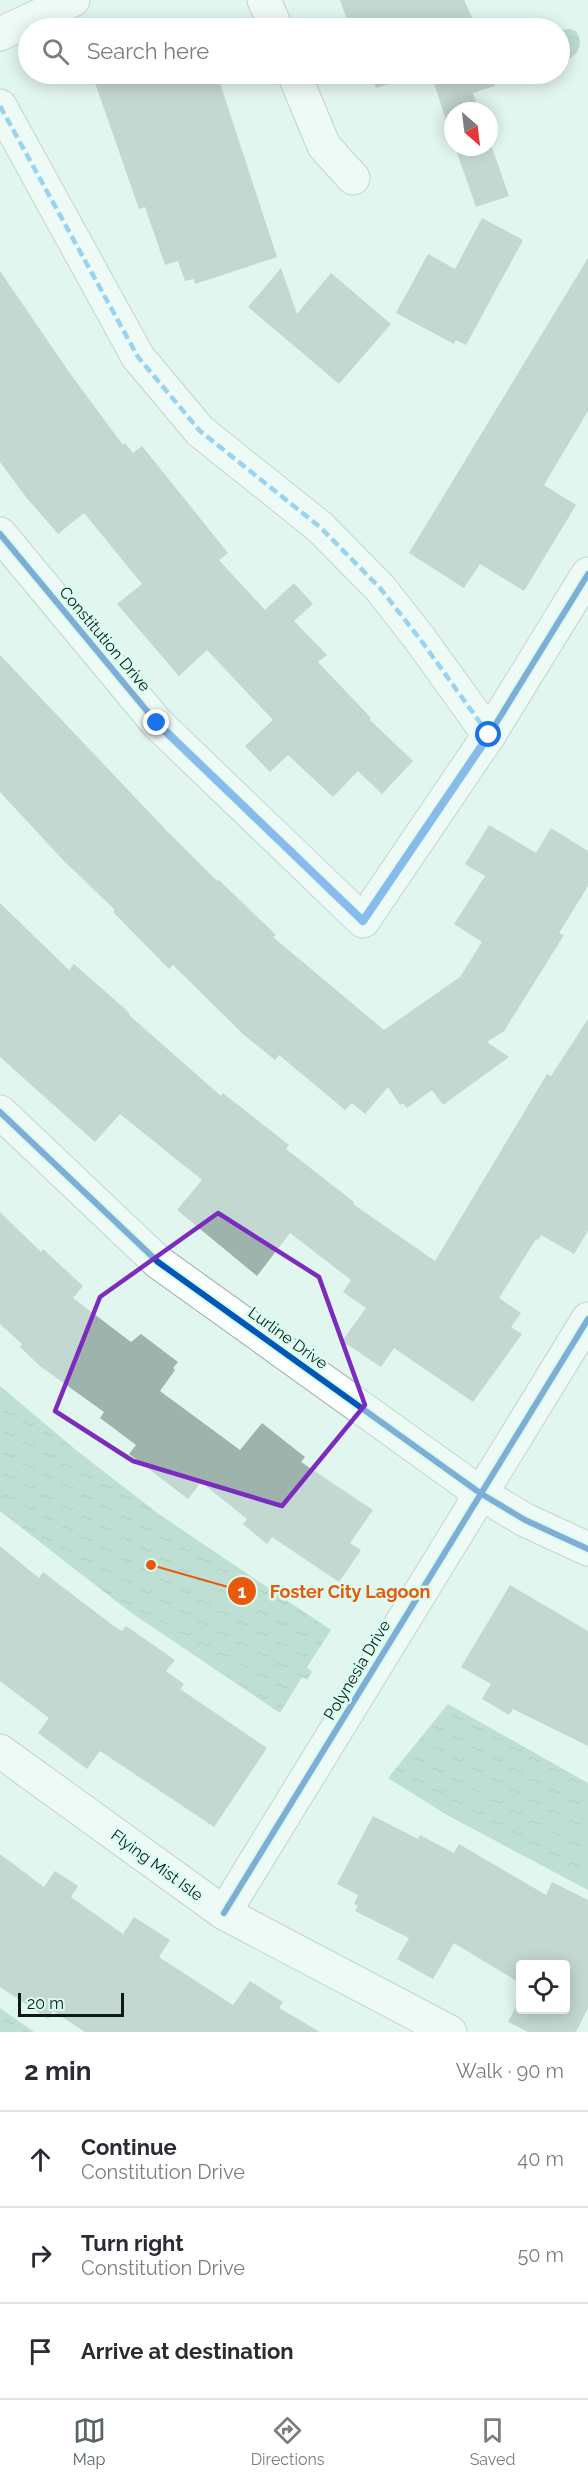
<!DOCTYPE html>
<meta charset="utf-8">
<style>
body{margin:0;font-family:Raleway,sans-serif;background:#f7f7f7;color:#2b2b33}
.controls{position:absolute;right:18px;bottom:18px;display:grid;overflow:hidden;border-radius:6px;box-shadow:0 3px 15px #0003}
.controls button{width:54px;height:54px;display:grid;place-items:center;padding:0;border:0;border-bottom:2px solid #e1e1e2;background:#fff;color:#2b2b33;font:30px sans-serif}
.compass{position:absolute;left:444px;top:102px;width:54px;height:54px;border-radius:50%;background:#fff;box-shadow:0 3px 15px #0003;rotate:152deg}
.scale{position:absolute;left:18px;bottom:15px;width:106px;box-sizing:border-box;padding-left:6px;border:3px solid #0c1915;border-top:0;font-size:16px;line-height:21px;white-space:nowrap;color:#0c1915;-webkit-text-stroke:4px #d9fef0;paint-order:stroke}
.stop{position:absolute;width:18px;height:18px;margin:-14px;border:4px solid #1a73e8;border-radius:50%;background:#fff}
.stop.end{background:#1a73e8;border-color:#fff;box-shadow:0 2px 6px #0008}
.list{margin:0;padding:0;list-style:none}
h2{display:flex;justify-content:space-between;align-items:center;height:78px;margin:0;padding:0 24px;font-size:26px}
h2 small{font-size:20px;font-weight:400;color:#7c7c81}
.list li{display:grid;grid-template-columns:39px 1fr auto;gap:18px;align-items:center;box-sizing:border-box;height:96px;padding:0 24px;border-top:2px solid #e1e1e2}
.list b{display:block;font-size:22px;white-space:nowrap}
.list p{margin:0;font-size:20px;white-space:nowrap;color:#7c7c81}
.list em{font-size:20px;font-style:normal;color:#7c7c81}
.icon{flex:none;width:33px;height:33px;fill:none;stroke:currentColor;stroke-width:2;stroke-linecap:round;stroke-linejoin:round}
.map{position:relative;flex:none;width:588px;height:2032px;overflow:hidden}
.search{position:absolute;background:#fff;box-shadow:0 3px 15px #0003;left:18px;right:18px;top:18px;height:66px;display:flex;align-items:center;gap:15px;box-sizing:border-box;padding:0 21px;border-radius:33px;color:#7c7c81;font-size:22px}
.sheet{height:366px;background:#fff}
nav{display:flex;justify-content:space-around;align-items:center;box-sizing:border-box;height:84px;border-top:2px solid #e1e1e2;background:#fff;font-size:16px;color:#7c7c81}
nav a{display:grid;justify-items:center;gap:3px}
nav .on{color:#576661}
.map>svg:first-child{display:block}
</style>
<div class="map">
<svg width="588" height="2032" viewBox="0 0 588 2032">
<defs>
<pattern id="water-ripples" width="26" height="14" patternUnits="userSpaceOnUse" patternTransform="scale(1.5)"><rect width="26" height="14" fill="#93c3b2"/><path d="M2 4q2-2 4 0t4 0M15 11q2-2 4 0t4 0" fill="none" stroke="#7ea798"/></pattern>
</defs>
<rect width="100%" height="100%" fill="#e1f6ee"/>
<!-- water -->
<g fill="url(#water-ripples)">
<path d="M 569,29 L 576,31 C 586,46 575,59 560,62 L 560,30 Z"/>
<path d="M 0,1386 L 76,1450 L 160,1515 L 331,1630 L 307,1667 L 312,1672 L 307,1680 L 302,1677 L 280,1713 L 130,1612 L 0,1511 Z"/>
<path d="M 448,1704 L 588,1783 L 588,1890 L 447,1815 L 388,1778 Z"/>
<path d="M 0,2008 L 34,2032 L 0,2032 Z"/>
</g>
<!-- building -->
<g fill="#9eb3ac">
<path d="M 340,0 L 464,0 L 477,28 L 350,28 Z"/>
<path d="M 92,74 L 217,74 L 277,257 L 195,284 L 194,279 L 185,281 L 178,261 L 165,265 L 145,207 L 139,209 Z"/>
<path d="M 371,74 L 421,74 L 376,88 Z"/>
<path d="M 431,74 L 491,74 L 495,86 L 473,93 L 479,111 L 453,111 L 453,141 Z"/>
<path d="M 489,139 L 509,196 L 476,207 L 455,147 L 489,147 Z"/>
<path d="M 482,218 L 523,240 L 466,345 L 456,340 L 454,344 L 396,313 L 428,254 L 455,269 Z"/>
<path d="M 588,258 L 588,411 L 544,485 L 576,505 L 524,591 L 480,564 L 464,588 L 409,553 Z"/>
<path d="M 281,268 L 297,314 L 331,273 L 391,324 L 339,384 L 248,307 Z"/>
<path d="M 0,271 L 69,372 L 123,445 L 125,443 L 133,453 L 142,446 L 228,553 L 219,560 L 265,610 L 294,583 L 313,604 L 294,621 L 327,655 L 318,662 L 371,718 L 370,720 L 413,761 L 382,794 L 358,771 L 333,797 L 288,755 L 270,772 L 245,746 L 273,720 L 207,650 L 179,676 L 117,604 L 142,584 L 84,513 L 58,534 L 26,497 L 0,462 Z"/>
<path d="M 0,655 L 167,831 L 217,881 L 219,880 L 276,935 L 273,937 L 384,1030 L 460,977 L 482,942 L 454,924 L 485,876 L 465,864 L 489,825 L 536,853 L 551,828 L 588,851 L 588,886 L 559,933 L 564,935 L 504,1031 L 487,1042 L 509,1057 L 443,1105 L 432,1090 L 407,1108 L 403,1103 L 400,1105 L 388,1087 L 365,1114 L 352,1103 L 345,1110 L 279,1055 L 275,1060 L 244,1035 L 173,965 L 169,969 L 113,912 L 115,910 L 62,859 L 0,792 Z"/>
<path d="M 0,903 L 69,970 L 74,964 L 124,1008 L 130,1014 L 129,1015 L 221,1096 L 223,1093 L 289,1145 L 286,1149 L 354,1202 L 353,1204 L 435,1261 L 547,1074 L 551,1076 L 588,1019 L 588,1231 L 574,1254 L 541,1235 L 538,1240 L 536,1239 L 499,1298 L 521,1313 L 511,1327 L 522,1334 L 473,1402 L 394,1348 L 381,1367 L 342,1341 L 366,1308 L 343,1292 L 351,1280 L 290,1233 L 257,1276 L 177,1210 L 202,1180 L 120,1114 L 95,1142 L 0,1057 Z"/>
<path d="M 0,1212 L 41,1252 L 43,1249 L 83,1286 L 73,1298 L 131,1342 L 141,1334 L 178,1362 L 173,1368 L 175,1370 L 160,1391 L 240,1450 L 262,1423 L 305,1457 L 301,1462 L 373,1510 L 350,1543 L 361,1550 L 339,1582 L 272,1537 L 267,1544 L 243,1524 L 247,1519 L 201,1482 L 188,1499 L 129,1454 L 136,1445 L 100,1418 L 104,1412 L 40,1366 L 20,1347 L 22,1344 L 0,1324 Z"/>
<path d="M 0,1546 L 39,1578 L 43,1572 L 115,1627 L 122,1631 L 126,1626 L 175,1660 L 166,1671 L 184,1684 L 180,1689 L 267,1748 L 214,1827 L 100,1751 L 87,1769 L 38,1733 L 49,1718 L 0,1681 Z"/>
<path d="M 510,1585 L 588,1631 L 588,1746 L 513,1709 L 509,1715 L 482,1699 L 491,1684 L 461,1667 Z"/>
<path d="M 373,1816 L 418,1839 L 420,1835 L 454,1853 L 459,1844 L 546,1895 L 552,1882 L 588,1900 L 588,2008 L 576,2032 L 528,2032 L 508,2022 L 520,1998 L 520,2010 L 566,2010 L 566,1965 L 520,1965 L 520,1983 L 454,1943 L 433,1979 L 397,1959 L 409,1938 L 355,1911 L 358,1906 L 354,1904 L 358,1895 L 337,1884 Z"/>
<path d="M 0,1854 L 44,1887 L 55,1871 L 78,1886 L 71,1897 L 123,1934 L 134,1917 L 170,1940 L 159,1957 L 233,2005 L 250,1981 L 283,2002 L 279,2008 L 320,2032 L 85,2032 L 53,2011 L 48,2019 L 0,1987 Z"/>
</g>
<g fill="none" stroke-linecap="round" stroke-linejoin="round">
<!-- minor casing -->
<g stroke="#9caca6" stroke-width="35">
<g id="minor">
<path d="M 264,0 L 276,28"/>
<path d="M 0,34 L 73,0"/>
<path d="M 294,74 L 324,146 L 353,178"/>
<path d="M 0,106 L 138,357 L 200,431 L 320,527 L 380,588 L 420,639 L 489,735"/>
<path d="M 0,534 L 157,723 L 363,921 L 489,735 L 588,574"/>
<path d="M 0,1112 L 158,1262 L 480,1493 L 525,1520 L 588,1549"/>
<path d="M 0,1751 L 224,1913 L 450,2032"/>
<path d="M 224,1913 L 588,1319"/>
</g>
</g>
<!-- minor -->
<use href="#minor" stroke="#fafefc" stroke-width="33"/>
<!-- quiet -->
<path stroke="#3fa9f5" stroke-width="4.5" stroke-dasharray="9 4.5" stroke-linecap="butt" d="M 0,106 L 138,357 L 200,431 L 320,527 L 380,588 L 420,639 L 489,735"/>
<!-- cycleway casing -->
<g stroke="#d9fef0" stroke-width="10">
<g id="cycleway">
<path d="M 0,534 L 157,723 L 363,921 L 489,735 L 588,574"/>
<path d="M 0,1112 L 158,1262 L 480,1493 L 525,1520 L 588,1549"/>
<path d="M 224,1913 L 588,1319"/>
</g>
</g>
<!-- cycleway -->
<use href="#cycleway" stroke="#0057b8" stroke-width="6"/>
</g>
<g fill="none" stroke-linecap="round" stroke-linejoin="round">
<!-- route -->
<path stroke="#1a73e8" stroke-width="8" d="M 157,723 L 363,921 L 489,735"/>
</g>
<!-- marked area -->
<path d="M0 0H588V2032H0ZM 218,1213 L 319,1277 L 365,1405 L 282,1506 L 133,1461 L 55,1411 L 100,1297 Z" fill="#e1f6ee" fill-opacity=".55" fill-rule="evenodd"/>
<path fill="none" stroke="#7b2cbf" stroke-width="4.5" stroke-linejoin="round" d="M 218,1213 L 319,1277 L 365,1405 L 282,1506 L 133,1461 L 55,1411 L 100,1297 Z"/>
<g text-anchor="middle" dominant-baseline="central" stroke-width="5" stroke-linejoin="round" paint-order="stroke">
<!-- street labels -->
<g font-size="16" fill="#0c1915" stroke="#d9fef0">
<text transform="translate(105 639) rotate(50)">Constitution Drive</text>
<text transform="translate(288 1338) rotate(36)">Lurline Drive</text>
<text transform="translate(357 1670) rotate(-59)">Polynesia Drive</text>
<text transform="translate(157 1865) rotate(36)">Flying Mist Isle</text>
</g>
</g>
<!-- callouts -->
<path fill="none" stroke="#e8590c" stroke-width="2" d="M151 1565L242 1591"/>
<g fill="#e8590c" stroke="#d9fef0" stroke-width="2">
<circle cx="151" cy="1565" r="6"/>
<circle cx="242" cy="1591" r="15"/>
</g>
<g font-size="18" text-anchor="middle" font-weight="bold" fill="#fff">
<text x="242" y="1598">1</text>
</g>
<g font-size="18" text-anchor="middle" font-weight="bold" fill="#e8590c" stroke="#d9fef0" stroke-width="5" stroke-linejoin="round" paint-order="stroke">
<text x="350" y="1598">Foster City Lagoon</text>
</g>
</svg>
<div class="controls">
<button><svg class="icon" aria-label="locate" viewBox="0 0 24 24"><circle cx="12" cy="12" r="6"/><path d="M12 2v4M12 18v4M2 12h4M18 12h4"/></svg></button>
</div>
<svg class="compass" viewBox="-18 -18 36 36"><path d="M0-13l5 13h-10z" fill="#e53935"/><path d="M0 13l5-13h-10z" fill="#7c7c81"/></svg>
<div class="scale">20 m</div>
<div class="stop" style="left:489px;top:735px"></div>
<div class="stop end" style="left:157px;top:723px"></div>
<div class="search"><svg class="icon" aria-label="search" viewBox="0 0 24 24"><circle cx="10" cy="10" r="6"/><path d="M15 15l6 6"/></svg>Search here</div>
</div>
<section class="sheet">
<h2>2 min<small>Walk · 90 m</small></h2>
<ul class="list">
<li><svg class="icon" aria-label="ahead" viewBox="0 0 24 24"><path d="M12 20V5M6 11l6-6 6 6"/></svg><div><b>Continue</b><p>Constitution Drive</p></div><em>40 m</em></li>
<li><svg class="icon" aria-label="right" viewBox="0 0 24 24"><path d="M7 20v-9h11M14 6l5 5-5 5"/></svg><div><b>Turn right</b><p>Constitution Drive</p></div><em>50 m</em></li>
<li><svg class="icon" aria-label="arrive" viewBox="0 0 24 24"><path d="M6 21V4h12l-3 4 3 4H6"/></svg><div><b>Arrive at destination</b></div></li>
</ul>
</section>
<nav>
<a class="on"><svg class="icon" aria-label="map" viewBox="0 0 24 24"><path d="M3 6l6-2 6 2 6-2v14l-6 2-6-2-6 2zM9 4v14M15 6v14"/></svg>Map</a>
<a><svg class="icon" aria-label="directions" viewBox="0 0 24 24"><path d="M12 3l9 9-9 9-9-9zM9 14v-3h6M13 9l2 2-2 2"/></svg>Directions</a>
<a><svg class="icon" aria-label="saved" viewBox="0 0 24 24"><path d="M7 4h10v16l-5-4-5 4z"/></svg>Saved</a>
</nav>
